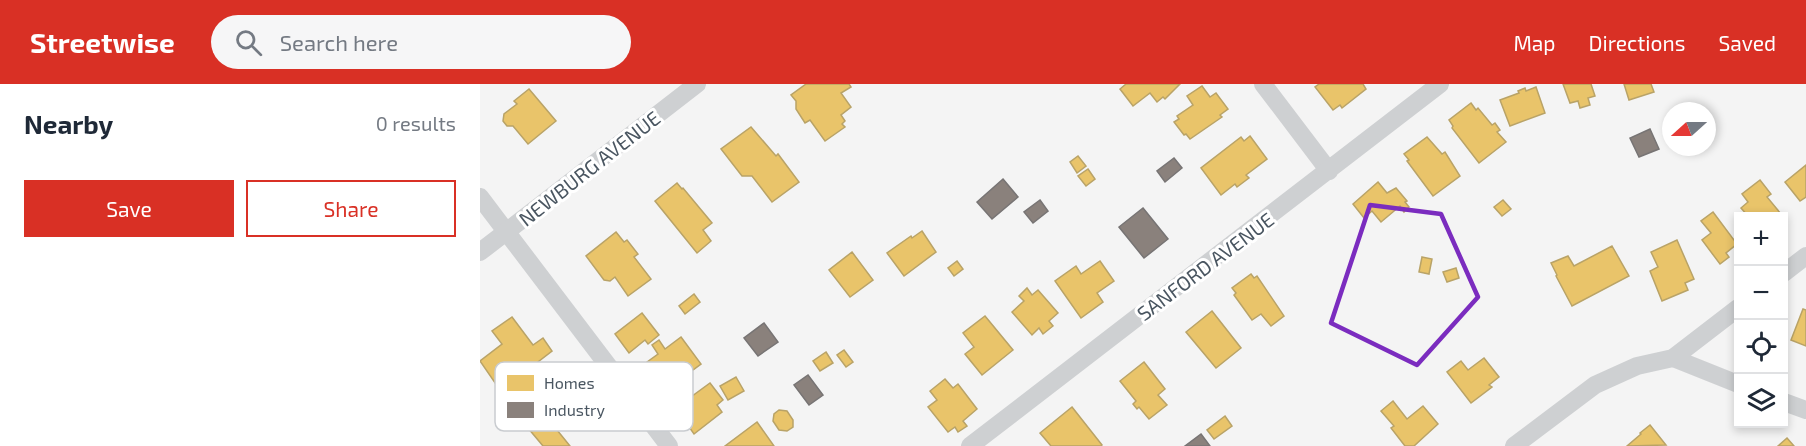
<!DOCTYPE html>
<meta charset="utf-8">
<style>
body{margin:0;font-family:"Exo 2",sans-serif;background:#f6f6f7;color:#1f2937}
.controls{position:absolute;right:18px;bottom:18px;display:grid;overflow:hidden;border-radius:0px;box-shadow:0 3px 9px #0003}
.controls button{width:54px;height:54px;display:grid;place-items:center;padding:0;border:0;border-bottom:2px solid #e0e1e3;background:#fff;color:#1f2937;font:30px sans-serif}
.compass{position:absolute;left:1182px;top:18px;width:54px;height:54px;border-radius:50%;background:#fff;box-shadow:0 3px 9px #0003;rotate:249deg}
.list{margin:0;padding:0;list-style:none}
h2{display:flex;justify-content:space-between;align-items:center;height:78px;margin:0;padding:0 24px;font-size:26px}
h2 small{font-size:20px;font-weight:400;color:#747a83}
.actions{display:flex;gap:12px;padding:18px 24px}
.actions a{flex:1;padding:14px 0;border:2px solid #d93025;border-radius:0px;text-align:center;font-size:21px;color:#d93025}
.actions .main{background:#d93025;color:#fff}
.icon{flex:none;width:33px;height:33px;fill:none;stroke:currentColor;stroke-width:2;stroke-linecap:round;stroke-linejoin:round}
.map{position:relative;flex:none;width:1326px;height:362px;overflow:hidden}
header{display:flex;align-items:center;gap:36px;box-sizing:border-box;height:84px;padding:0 30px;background:#d93025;color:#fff}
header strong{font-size:28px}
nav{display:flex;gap:33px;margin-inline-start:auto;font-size:21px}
.search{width:420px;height:54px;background:#f6f6f7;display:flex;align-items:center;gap:15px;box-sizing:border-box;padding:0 21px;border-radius:33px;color:#747a83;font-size:22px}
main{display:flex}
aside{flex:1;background:#fff}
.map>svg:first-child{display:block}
</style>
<header>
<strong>Streetwise</strong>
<div class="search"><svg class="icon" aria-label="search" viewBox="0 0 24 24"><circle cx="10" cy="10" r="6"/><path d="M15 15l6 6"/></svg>Search here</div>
<nav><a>Map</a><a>Directions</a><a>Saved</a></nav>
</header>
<main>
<aside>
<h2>Nearby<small>0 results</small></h2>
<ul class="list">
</ul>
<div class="actions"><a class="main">Save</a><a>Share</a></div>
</aside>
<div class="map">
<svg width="1326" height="362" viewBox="0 0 1326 362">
<rect width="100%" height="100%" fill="#f4f4f4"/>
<!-- homes -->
<g fill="#e9c46a" stroke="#b9a367" stroke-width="1.5">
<path d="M 326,0 L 369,0 L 371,3 L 361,9 L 371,23 L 361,31 L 365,37 L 362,40 L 365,43 L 345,57 L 330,36 L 325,39 L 316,25 L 316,17 L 311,11 Z"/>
<path d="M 646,0 L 700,0 L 685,15 L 683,13 L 677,18 L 670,9 L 653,22 L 640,5 Z"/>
<path d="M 839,0 L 883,0 L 886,5 L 862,24 L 860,21 L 853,26 L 835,3 Z"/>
<path d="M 1083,0 L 1111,0 L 1115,12 L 1108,14 L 1110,21 L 1100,24 L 1098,17 L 1090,19 Z"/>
<path d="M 1144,0 L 1171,0 L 1174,8 L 1149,16 Z"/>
<path d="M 722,2 L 730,13 L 736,9 L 748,25 L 740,31 L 742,33 L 710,55 L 706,50 L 704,51 L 694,38 L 699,35 L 697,32 L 713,21 L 707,12 Z"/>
<path d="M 1056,3 L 1065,29 L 1030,42 L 1020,16 L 1039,9 L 1038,7 L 1045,4 L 1046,7 Z"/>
<path d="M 49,5 L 76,37 L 48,60 L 33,42 L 27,42 L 23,37 L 24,30 L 37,20 L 34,17 Z"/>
<path d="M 991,19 L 996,26 L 998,24 L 1012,41 L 1015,39 L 1020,46 L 1017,48 L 1026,58 L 999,79 L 972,44 L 973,42 L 969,36 Z"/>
<path d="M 271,43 L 296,72 L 298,70 L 319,98 L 292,118 L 272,92 L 262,92 L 241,65 Z"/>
<path d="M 770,52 L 787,75 L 766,91 L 769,94 L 757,103 L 755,100 L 741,111 L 721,84 L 761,53 L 764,57 Z"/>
<path d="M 947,53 L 962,70 L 965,68 L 980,92 L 953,112 L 927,77 L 929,76 L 924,70 Z"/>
<path d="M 598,72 L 606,82 L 597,89 L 590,78 Z"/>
<path d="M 1326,81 L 1326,113 L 1320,117 L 1305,98 Z"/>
<path d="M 608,85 L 615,95 L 606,102 L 598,92 Z"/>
<path d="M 1280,96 L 1291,110 L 1287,113 L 1301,130 L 1298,132 L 1268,132 L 1261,124 L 1268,118 L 1262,110 Z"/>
<path d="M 898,98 L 907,109 L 916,104 L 927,117 L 925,118 L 929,123 L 924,128 L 920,122 L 901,138 L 892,127 L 884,134 L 873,120 Z"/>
<path d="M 197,99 L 202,105 L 203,104 L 232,139 L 223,146 L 231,157 L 217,169 L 175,117 Z"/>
<path d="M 1023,116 L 1031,125 L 1022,132 L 1014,123 Z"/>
<path d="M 1233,128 L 1257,160 L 1246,169 L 1249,173 L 1240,180 L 1222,156 L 1231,149 L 1221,137 Z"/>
<path d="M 442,147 L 456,168 L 424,192 L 407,169 L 431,152 L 432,154 Z"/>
<path d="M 136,148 L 144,158 L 147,156 L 158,170 L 154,173 L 171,195 L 148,212 L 135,193 L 130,197 L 124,196 L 106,172 Z"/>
<path d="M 1197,156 L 1214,195 L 1205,199 L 1208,206 L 1182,217 L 1170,187 L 1178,183 L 1171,168 Z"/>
<path d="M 1132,162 L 1149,192 L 1092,222 L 1076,192 L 1077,191 L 1071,179 L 1088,172 L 1094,182 Z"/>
<path d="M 372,168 L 393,196 L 370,213 L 349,186 Z"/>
<path d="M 942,173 L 952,175 L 949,190 L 939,188 Z"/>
<path d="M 477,177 L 483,185 L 474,192 L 468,184 Z"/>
<path d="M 620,177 L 634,197 L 617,209 L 623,218 L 601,234 L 575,197 L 596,182 L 601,190 Z"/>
<path d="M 976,184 L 979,194 L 967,198 L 963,188 Z"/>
<path d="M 771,190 L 774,194 L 777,192 L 804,232 L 791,242 L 781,230 L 772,236 L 754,211 L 756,209 L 752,204 Z"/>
<path d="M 547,204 L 552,211 L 558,206 L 578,229 L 569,237 L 573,242 L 563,250 L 559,244 L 552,251 L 532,228 L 544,217 L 539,212 Z"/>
<path d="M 214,210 L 220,218 L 205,230 L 199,222 Z"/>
<path d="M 1323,225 L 1326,226 L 1326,262 L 1311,256 Z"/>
<path d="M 732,227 L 761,264 L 736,284 L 706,248 Z"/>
<path d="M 162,229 L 179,251 L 168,260 L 165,256 L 149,269 L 135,250 Z"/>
<path d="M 505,232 L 533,266 L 502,291 L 485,270 L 494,263 L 483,249 Z"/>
<path d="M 32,233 L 53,261 L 63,254 L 72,267 L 45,288 L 47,290 L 22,309 L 0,277 L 22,260 L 12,247 Z"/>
<path d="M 201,253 L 221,280 L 182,309 L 163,284 L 169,280 L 167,278 L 178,270 L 172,261 L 179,256 L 185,265 Z"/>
<path d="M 364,266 L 373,278 L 366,283 L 357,271 Z"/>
<path d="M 346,268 L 353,279 L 340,287 L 333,277 Z"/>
<path d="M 1004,274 L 1019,293 L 1009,301 L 1012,303 L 991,319 L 967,288 L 981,277 L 988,286 Z"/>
<path d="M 664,278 L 685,305 L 678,311 L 687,321 L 669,335 L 659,323 L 657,325 L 653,320 L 656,317 L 640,297 Z"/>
<path d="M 256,293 L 264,307 L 248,316 L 240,302 Z"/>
<path d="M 465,295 L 473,304 L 478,300 L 497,325 L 483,337 L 487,342 L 478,348 L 475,343 L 468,348 L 448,323 L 457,316 L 450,307 Z"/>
<path d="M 230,299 L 243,316 L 237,321 L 242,328 L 214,350 L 197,326 L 201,323 L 200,321 Z"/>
<path d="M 913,317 L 927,335 L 943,322 L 958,340 L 934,362 L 925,362 L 911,344 L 914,342 L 901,327 Z"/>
<path d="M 592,323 L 622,361 L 621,362 L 571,362 L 560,349 Z"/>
<path d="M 60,325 L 90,362 L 63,362 L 43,338 Z"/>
<path d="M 299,326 L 307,327 L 313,336 L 313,343 L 307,347 L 299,346 L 293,337 L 294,330 Z"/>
<path d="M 745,332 L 752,342 L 734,355 L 727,346 Z"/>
<path d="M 277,338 L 294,362 L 245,362 Z"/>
<path d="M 1170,341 L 1186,361 L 1147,362 L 1161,350 L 1160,349 Z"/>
<path d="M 1307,354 L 1314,362 L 1298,362 Z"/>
</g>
<!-- industry -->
<g fill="#8a817c" stroke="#777474" stroke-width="1.5">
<path d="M 1170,45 L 1179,65 L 1159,73 L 1150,54 Z"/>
<path d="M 694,74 L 702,84 L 685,98 L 677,87 Z"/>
<path d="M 523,95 L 538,113 L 512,135 L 497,118 Z"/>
<path d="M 560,116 L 568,127 L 553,139 L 544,128 Z"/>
<path d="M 663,124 L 688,155 L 664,174 L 639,143 Z"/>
<path d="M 284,239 L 298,258 L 278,272 L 264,254 Z"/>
<path d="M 328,291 L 343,311 L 329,321 L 314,301 Z"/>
<path d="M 721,350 L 730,362 L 705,362 Z"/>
</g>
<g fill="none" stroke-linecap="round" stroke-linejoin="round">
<!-- minor -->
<g stroke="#ced0d2" stroke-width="18">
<path d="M 783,0 L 849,87"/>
<path d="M 0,113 L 189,362"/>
<path d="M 0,168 L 217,0"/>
<path d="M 1304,189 L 1326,172"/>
<path d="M 1193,274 L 1258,300"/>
<path d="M 1304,318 L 1326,326"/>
<path d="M 490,362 L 960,0"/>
<path d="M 1034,362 L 1115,301 L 1157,282 L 1193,274 L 1258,224"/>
</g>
</g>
<!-- marked area -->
<path fill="none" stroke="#7b2cbf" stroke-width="4.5" stroke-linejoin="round" d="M 890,121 L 961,130 L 998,213 L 937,281 L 851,239 Z"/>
<g text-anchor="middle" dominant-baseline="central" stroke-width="6" stroke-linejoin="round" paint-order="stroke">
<!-- street labels -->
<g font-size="20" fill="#4a5661" stroke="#fff">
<text transform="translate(109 84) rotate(-38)">NEWBURG AVENUE</text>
<text transform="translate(725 182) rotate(-37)">SANFORD AVENUE</text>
</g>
</g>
<!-- legend -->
<rect x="15" y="278" width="198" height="69" rx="9" fill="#fff" stroke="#c9ccd0" stroke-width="1.5"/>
<rect x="27" y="291" width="27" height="16" fill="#e9c46a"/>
<rect x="27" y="318" width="27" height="16" fill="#8a817c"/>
<g font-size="16" fill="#4a5661">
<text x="64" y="305">Homes</text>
<text x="64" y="332">Industry</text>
</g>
</svg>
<div class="controls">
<button>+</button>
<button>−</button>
<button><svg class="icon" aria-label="locate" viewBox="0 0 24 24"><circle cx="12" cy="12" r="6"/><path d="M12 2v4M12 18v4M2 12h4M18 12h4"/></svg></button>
<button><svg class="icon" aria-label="layers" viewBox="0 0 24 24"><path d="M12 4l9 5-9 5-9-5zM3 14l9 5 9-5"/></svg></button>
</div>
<svg class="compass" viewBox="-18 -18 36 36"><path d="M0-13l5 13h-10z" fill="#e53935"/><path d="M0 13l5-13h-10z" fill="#747a83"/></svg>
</div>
</main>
